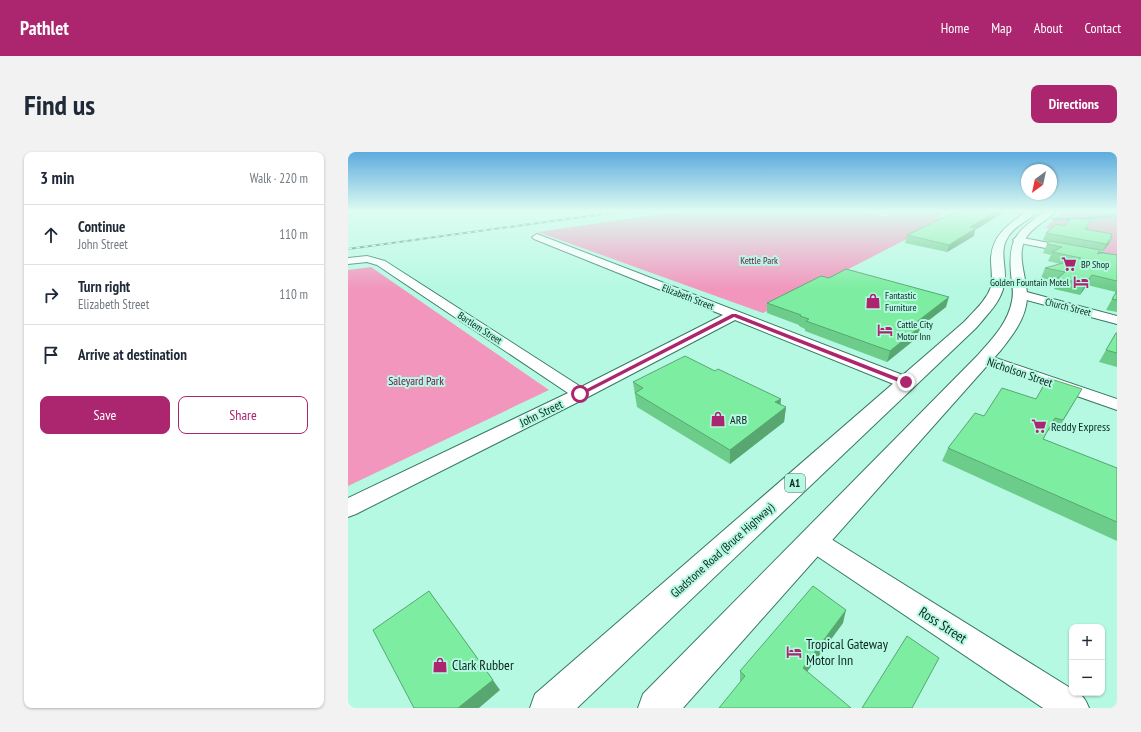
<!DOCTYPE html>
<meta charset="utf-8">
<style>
body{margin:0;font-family:"PT Sans Narrow",sans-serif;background:#f2f2f3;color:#1f2937}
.controls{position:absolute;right:12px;bottom:12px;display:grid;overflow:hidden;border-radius:8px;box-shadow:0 1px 3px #0004}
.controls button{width:36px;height:36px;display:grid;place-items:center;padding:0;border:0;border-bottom:1px solid #e0e1e3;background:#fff;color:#1f2937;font:20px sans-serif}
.compass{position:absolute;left:673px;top:12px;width:36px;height:36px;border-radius:50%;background:#fff;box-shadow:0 1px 3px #0004;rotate:213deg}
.stop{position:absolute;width:12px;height:12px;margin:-9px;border:3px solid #ab266f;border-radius:50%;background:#fff}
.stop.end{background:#ab266f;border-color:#fff;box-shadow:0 1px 4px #0008}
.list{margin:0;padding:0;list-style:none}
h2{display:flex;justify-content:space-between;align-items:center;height:52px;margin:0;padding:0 16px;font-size:17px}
h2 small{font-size:13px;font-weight:400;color:#747a83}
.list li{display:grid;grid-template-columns:26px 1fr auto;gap:12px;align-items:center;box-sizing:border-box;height:60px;padding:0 16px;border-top:1px solid #e0e1e3}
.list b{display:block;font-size:15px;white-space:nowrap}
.list p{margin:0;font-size:13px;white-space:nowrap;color:#747a83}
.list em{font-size:13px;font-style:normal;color:#747a83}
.actions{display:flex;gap:8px;padding:12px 16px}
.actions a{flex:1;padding:9px 0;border:1px solid #ab266f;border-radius:8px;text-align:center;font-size:14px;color:#ab266f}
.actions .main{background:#ab266f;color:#fff}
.icon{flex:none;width:22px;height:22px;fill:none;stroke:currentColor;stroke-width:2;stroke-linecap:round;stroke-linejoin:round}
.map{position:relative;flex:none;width:769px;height:556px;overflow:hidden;border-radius:8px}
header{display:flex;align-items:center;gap:24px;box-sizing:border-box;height:56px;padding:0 20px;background:#ab266f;color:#fff}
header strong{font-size:19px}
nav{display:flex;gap:22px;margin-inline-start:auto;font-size:14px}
.intro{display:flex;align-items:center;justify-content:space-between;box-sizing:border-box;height:96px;padding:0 24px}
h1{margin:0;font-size:28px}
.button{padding:10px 18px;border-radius:8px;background:#ab266f;color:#fff;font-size:14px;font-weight:700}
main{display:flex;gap:24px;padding:0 24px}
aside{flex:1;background:#fff;border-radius:8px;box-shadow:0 1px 3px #0004}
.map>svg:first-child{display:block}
</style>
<header>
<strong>Pathlet</strong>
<nav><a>Home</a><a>Map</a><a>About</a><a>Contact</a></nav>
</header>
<div class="intro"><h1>Find us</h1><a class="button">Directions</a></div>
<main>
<aside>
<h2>3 min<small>Walk · 220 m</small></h2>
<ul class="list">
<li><svg class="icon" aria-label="ahead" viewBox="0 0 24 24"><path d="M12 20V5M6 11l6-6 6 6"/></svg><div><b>Continue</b><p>John Street</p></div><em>110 m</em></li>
<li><svg class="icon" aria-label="right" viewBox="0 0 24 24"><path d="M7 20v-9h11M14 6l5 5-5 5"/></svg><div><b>Turn right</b><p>Elizabeth Street</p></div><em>110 m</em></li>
<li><svg class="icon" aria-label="arrive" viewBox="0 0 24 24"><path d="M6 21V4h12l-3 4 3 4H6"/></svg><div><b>Arrive at destination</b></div></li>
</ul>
<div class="actions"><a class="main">Save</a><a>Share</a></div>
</aside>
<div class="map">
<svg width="769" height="556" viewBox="0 0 769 556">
<rect width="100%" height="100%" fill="#b5f9e3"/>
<!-- green -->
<g fill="#f296be">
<path d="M 333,59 L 511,59 L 540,65 L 538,62 L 529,59 L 599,59 L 593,62 L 592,69 L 585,73 L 577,72 L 584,74 L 415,161 L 190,80 Z"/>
<path d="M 716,59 L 769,59 L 769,103 L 754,100 L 763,88 L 697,76 Z"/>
<path d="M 23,115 L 201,238 L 0,334 L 0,118 Z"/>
</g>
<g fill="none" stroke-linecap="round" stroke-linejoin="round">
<!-- stream -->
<path stroke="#2d9ecf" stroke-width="2" d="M 705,67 C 726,68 748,65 769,64"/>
<!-- street casing -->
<g stroke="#377866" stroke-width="2">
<g id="street">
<path d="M 189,82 L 565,227 L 567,231 L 565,235 L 559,236 L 553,235 L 387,168 L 238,246 L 8,362 L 0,365 L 0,346 L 220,241 L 29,113 L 19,110 L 0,112 L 0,106 L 19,104 L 37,109 L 233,235 L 375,163 L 186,87 L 184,85 Z"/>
<path d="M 670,85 L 769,104 L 769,110 L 667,90 L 665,88 L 667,86 Z"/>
<path d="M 671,138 L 769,164 L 769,172 L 667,145 L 665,142 L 667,139 Z"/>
<path d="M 636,202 L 769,247 L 769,258 L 631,210 L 628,207 L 631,204 Z"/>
<path d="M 466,379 L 475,382 L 724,537 L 724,541 C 735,541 737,547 741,556 L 695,556 L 457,396 L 454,389 L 457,382 Z"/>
</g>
</g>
<!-- highway casing -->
<g stroke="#377866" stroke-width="2">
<g id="highway">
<path d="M 679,59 L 690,59 C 681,69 667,73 660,85 C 650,100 660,117 656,133 C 653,150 638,164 628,176 L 229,556 L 182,556 L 187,542 L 616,170 C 626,159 638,149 643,135 C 645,125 643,116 643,107 C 644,83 661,72 679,59 Z"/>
<path d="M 697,59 L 708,59 C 699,69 685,74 678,86 C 667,103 680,127 679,146 C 678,166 665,183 653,198 L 335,556 L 290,556 L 295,542 L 630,203 C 644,187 660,171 664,149 C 666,140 664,131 663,122 C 660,85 669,80 697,59 Z"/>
</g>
</g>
<!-- street -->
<use href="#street" fill="#fff" fill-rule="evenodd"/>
<!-- highway -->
<use href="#highway" fill="#fff" fill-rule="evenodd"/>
<!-- rail casing -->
<g stroke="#517e70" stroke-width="2">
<path id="rail" d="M 0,97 L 278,59"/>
</g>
<!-- rail -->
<use href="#rail" stroke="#b5f9e3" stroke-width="1.5" stroke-dasharray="4" stroke-linecap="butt"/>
</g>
<!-- wall -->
<g fill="#6ccd8a">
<path d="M 609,59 L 658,59 L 627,78 L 626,84 L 599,100 L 557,91 L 559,83 Z"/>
<path d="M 717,74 L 740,75 L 739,78 L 764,85 L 761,92 L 754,100 L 752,99 L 751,102 L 769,103 L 769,160 L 758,158 L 768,140 L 739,133 L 732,143 L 706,137 L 709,129 L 693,126 L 697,116 L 712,112 L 700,109 L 703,103 L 695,101 L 699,92 L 701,90 L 695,88 L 698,81 Z"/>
<path d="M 419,151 L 598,155 L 572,175 L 570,185 L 539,210 L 457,179 L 457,177 L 451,174 L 451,173 L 419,161 Z"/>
<path d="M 768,181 L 769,181 L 769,215 L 751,210 Z"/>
<path d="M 285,230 L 432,253 L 438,255 L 436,270 L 382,312 L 289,255 Z"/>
<path d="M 688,247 L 727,249 L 708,281 L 700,278 L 695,287 L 769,316 L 769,389 L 594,309 L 600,296 L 636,264 Z"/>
<path d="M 495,471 L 459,520 L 392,531 L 392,519 Z"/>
</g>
<!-- shaded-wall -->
<g fill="#58a771">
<path d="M 649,59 L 658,59 L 627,78 L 626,84 L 599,100 L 601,93 L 622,75 Z"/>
<path d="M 764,85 L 761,92 L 754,100 L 758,92 Z"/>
<path d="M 744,123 L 739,133 L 732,143 L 737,132 Z"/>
<path d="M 601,145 L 598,155 L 572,175 L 570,185 L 539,210 L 542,199 L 566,172 Z"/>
<path d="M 433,247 L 432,260 L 438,255 L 436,270 L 382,312 L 382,298 L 427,250 Z"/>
<path d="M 81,439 L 152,538 L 131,556 L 110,556 Z"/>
<path d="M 498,458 L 495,471 L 452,529 L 455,516 Z"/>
</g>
<!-- building -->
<g fill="#7deea1" stroke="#58a771">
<path d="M 609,59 L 649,59 L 622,75 L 628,76 L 601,93 L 559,83 Z"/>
<path d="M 723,66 L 743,68 L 737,77 L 764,82 L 762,84 L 764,85 L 758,92 L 698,81 L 708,72 L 717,74 Z"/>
<path d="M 702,89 L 752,98 L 749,102 L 754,101 L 769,103 L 769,129 L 744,123 L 737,132 L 710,126 L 717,120 L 697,116 L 733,106 L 704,100 L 714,95 L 699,92 Z"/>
<path d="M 498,117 L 601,145 L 566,172 L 573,174 L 542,199 L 458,169 L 461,167 L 452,164 L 453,163 L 419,151 L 473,124 L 481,126 Z"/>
<path d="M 769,139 L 769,148 L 764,147 Z"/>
<path d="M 768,181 L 769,181 L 769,201 L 758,198 Z"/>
<path d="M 337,204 L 367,219 L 370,217 L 433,247 L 427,250 L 438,255 L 382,298 L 287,241 L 295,236 L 285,230 Z"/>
<path d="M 700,226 L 734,237 L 715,268 L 707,266 L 695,287 L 769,316 L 769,370 L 600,296 L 627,261 L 636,264 L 654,236 L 688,247 Z"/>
<path d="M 465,434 L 498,458 L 455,516 L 503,556 L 371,556 L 397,524 L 392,519 Z"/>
<path d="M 81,439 L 145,528 L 110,556 L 66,556 L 25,478 Z"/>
<path d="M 559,484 L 591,506 L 564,556 L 514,556 Z"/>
</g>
<!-- sky -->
<linearGradient id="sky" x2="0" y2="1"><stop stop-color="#5dabde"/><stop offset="0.43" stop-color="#defcf2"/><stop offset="1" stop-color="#defcf2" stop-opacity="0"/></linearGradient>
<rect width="769" height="137" fill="url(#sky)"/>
<!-- route -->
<path fill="#ab266f" d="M 384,162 L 388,162 L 561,230 L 556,232 L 386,165 L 234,243 L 229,242 Z"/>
<!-- icons -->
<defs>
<g id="supermarket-bare" transform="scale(1.2)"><path d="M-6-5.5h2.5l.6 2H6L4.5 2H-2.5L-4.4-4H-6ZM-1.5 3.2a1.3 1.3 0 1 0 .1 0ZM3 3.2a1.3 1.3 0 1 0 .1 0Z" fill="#ab266f" stroke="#b5f9e3" stroke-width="2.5" paint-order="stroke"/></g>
<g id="hotel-bare" transform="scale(1.2)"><path d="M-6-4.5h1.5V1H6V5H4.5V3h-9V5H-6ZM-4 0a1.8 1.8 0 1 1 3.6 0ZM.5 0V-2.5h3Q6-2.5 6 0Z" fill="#ab266f" stroke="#b5f9e3" stroke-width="2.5" paint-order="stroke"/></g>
<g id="shop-bare" transform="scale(1.2)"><path d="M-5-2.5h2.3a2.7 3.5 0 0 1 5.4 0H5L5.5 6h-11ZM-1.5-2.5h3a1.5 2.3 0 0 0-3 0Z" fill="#ab266f" stroke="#b5f9e3" stroke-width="2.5" paint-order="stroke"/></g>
</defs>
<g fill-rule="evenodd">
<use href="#supermarket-bare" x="721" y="112"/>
<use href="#hotel-bare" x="733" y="130"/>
<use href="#shop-bare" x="525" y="149"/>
<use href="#hotel-bare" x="537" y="178"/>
<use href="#shop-bare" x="370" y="267"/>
<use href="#supermarket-bare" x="691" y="274"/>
<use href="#hotel-bare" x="446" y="500"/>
<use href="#shop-bare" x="92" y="513"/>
</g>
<g text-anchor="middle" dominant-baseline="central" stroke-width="4" stroke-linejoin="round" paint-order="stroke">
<!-- far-park labels -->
<g font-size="10" fill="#77104a" stroke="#b5f9e3">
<text x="411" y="108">Kettle Park</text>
</g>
<!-- far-poi labels -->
<g font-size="10" fill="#0a261e" stroke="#b5f9e3" text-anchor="start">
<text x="733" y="112">BP Shop</text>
<text x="721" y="130" text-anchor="end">Golden Fountain Motel</text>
<text x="537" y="143">Fantastic<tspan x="537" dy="12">Furniture</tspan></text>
<text x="549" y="172">Cattle City<tspan x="549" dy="12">Motor Inn</tspan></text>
</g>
<!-- far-street labels -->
<g font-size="10" fill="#0a261e" stroke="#b5f9e3">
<text transform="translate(340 145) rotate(21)">Elizabeth Street</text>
<text transform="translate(720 155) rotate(14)">Church Street</text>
<text transform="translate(132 176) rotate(33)">Bartlem Street</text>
</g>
<!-- shield labels -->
<rect fill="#b5f9e3" stroke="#3d6559" stroke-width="1" x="437" y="322" width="20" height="18" rx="3"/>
<g font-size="11" font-weight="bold" fill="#0a261e">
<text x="447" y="331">A1</text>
</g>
<!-- street labels -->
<g font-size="12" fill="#0a261e" stroke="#b5f9e3">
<text transform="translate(672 220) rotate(19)">Nicholson Street</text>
<text transform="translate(193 261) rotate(-26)">John Street</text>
<text transform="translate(374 398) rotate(-42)">Gladstone Road (Bruce Highway)</text>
</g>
<!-- park labels -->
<g font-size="12" fill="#77104a" stroke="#b5f9e3">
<text x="68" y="228">Saleyard Park</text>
</g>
<!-- poi labels -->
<g font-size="12" fill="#0a261e" stroke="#b5f9e3" text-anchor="start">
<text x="382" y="267">ARB</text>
<text x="703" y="274">Reddy Express</text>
</g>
<!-- near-street labels -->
<g font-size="14" fill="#0a261e" stroke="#b5f9e3">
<text transform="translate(595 473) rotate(33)">Ross Street</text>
</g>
<!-- near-poi labels -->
<g font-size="14" fill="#0a261e" stroke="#b5f9e3" text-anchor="start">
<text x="458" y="492">Tropical Gateway<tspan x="458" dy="16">Motor Inn</tspan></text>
<text x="104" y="513">Clark Rubber</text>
</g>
</g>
</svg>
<div class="controls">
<button>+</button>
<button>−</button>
</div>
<svg class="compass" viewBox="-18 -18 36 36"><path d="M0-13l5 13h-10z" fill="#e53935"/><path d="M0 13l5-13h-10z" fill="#747a83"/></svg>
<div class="stop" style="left:232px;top:242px"></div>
<div class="stop end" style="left:558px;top:230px"></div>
</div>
</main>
